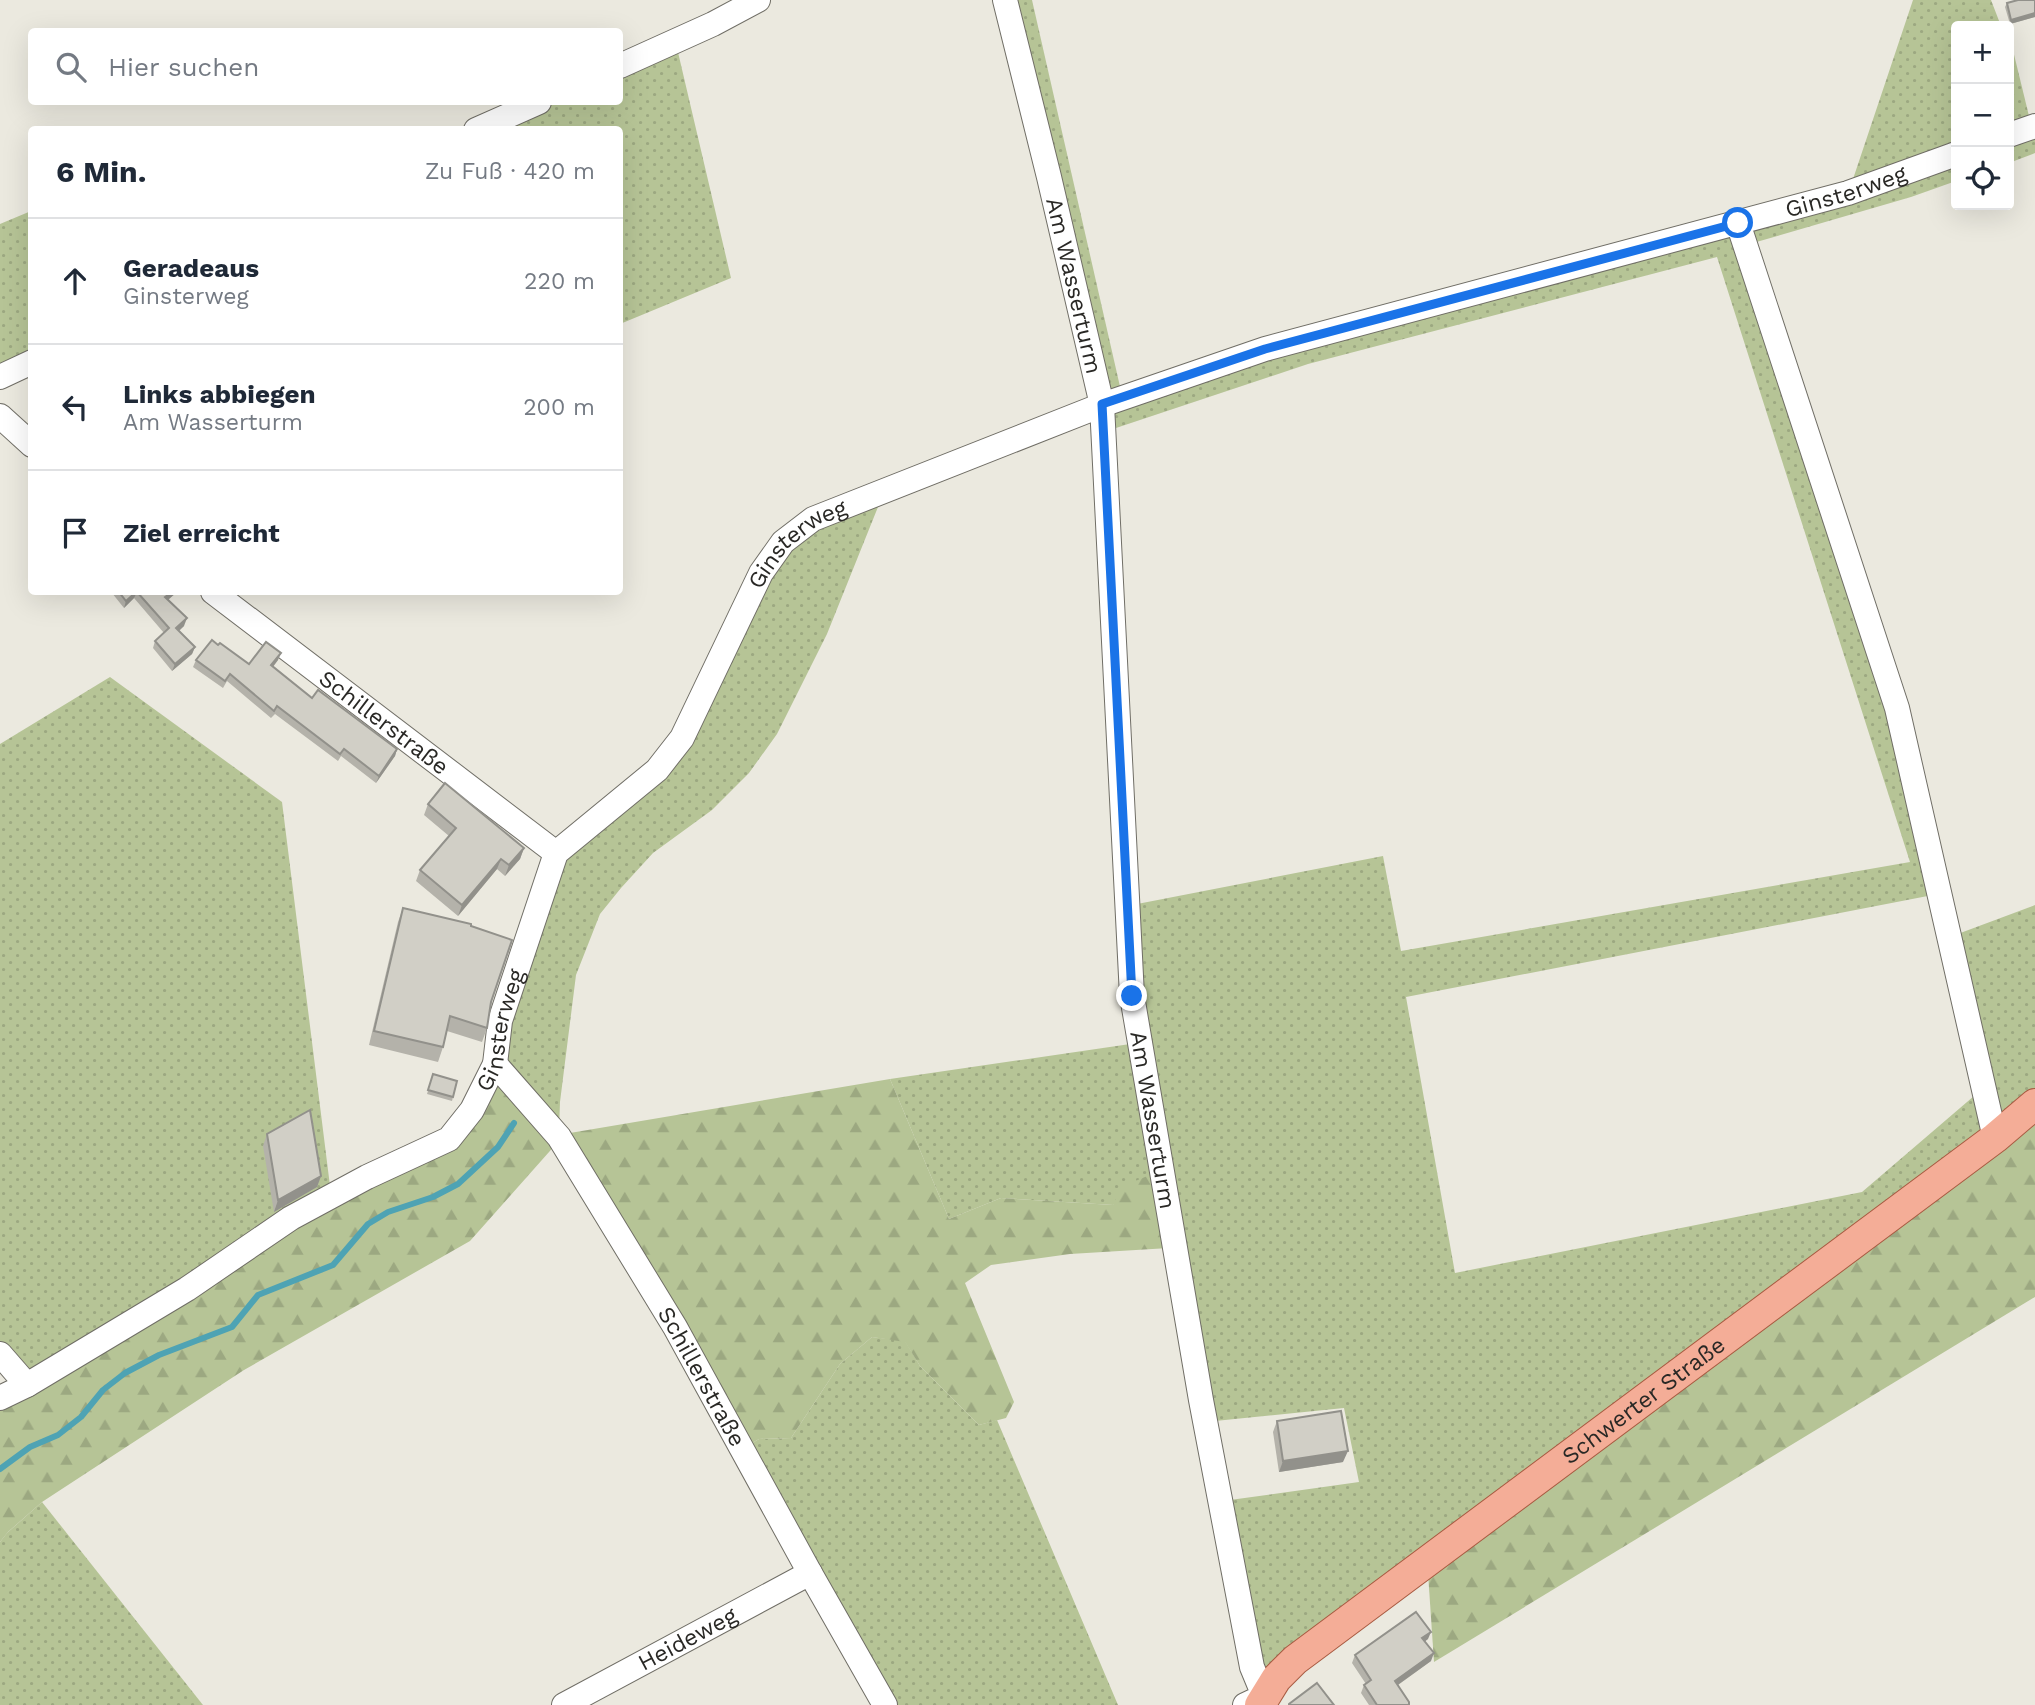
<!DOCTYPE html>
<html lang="de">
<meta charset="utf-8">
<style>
body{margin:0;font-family:"Work Sans",sans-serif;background:#f6f6f7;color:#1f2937}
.controls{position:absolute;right:21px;top:21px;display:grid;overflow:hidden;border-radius:7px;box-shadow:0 7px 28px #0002}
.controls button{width:63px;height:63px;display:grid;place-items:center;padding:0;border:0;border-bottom:2px solid #e0e1e3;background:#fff;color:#1f2937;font:35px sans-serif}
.stop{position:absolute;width:21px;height:21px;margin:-16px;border:5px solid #1a73e8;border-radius:50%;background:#fff}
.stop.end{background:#1a73e8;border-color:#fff;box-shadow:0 2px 7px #0008}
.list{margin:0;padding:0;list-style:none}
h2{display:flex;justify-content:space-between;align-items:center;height:91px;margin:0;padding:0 28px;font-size:30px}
h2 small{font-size:23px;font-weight:400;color:#747a83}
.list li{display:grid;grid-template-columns:46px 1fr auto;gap:21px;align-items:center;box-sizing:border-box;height:126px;padding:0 28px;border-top:2px solid #e0e1e3}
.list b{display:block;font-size:26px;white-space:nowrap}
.list p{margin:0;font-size:23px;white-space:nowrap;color:#747a83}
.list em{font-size:23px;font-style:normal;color:#747a83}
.icon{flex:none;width:38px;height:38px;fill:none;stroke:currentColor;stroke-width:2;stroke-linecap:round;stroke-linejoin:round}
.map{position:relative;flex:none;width:2035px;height:1705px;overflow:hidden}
.search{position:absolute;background:#fff;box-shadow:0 7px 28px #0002;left:28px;top:28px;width:595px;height:77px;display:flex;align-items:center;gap:18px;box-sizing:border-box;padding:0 24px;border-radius:7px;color:#747a83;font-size:26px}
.panel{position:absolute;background:#fff;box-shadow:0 7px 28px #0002;left:28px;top:126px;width:595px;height:469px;border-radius:7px}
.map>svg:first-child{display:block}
</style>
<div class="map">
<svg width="2035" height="1705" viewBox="0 0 2035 1705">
<defs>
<pattern id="grass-dots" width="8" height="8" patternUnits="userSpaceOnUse" patternTransform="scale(1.75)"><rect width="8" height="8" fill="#b6c496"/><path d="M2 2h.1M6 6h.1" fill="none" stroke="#9ca881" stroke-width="1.8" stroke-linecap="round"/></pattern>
<pattern id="forest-firs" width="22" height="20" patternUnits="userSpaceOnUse" patternTransform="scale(1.75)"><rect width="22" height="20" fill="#b6c496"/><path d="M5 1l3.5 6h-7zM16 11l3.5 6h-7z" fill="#9ca881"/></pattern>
</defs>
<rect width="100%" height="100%" fill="#ebe9df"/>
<!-- grass -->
<g fill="url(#grass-dots)">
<path d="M 1012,0 L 1032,0 L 1121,391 L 1112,389 L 1105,381 Z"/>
<path d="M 1913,0 L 1991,0 L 2001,26 L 1956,26 L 1956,144 L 1851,185 Z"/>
<path d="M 2009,34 L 2029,116 L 2009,124 Z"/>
<path d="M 677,48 L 731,278 L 620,324 L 620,130 L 513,129 L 510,122 L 556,102 L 620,102 L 620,73 Z"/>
<path d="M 2035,132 L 2035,153 L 2009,163 L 2009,142 Z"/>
<path d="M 1956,161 L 1956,181 L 1911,197 L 1753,243 L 1752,233 L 1759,223 Z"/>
<path d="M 31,211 L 31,354 L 0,368 L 0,224 Z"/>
<path d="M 1732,234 L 1893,711 L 1938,894 L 1406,997 L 1455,1273 L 1862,1192 L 1981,1090 L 1992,1134 L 1261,1678 L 1230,1500 L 1359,1482 L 1344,1408 L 1215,1421 L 1157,1110 L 1132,905 L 1383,856 L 1401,951 L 1910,862 L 1717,257 L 1308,364 L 1107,431 L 1112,409 L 1263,355 Z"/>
<path d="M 882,497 L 827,634 L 777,734 L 749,773 L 712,810 L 653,853 L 621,888 L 600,914 L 576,975 L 560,1102 L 559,1130 L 498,1060 L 562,855 L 660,772 L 765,575 L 791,542 Z"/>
<path d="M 110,677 L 282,802 L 331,1194 L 28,1380 L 0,1348 L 0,744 Z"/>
<path d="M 2035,905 L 2035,1093 L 1997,1128 L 1955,935 Z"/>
<path d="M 1137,1043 L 1157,1172 L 1113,1205 L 1001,1198 L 949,1219 L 890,1079 Z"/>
<path d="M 872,1337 L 905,1341 L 920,1366 L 979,1425 L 997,1420 L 1118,1705 L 891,1705 L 744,1448 L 759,1439 L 791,1438 L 840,1364 Z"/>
<path d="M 42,1502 L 203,1705 L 0,1705 L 0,1542 L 7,1533 Z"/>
</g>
<!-- forest -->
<g fill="url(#forest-firs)">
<path d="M 496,1072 L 557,1143 L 470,1241 L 244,1370 L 42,1502 L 8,1532 L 0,1542 L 0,1404 L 293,1221 L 451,1142 Z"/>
<path d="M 890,1079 L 949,1219 L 1001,1198 L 1113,1205 L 1121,1187 L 1157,1172 L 1169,1248 L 1070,1254 L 991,1265 L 965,1283 L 1014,1402 L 1006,1418 L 979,1425 L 920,1366 L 905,1342 L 872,1337 L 840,1364 L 791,1438 L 759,1439 L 744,1448 L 564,1134 Z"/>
<path d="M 2035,1111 L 2035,1297 L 1434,1662 L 1428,1573 Z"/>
</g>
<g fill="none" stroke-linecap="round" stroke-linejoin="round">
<!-- stream -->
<path stroke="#4ea3b4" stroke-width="6" d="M 0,1469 L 30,1447 L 58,1435 L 81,1417 L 103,1390 L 125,1373 L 159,1355 L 232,1327 L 258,1295 L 333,1265 L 368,1224 L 388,1212 L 433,1197 L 458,1184 L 498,1147 L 514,1123"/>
<!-- minor casing -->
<g stroke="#706e66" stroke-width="26">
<g id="minor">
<path id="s1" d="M 1005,0 L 1049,177 L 1102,405 L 1132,996 L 1201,1400 L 1252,1667 L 1264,1696 L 1245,1705"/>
<path d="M 620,66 L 713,24 L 758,0"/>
<path d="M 476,130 L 539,102"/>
<path d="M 2009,135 L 2035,126"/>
<path d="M 1738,223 L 1897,708 L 1995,1138"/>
<path d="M 0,377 L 32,362"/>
<path d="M 0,416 L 32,445"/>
<path id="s2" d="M 213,592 L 556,853"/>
<path id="s3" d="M 495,1064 L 559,1137 L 675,1327 L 810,1573 L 885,1705"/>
<path d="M 0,1354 L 27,1385"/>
<path id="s4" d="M 0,1398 L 27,1385 L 187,1289 L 291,1218 L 367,1177 L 449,1139 L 472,1110 L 495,1064 L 500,1021 L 556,853 L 657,770 L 682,738 L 761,573 L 783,542 L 813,519 L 1102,405 L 1265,349 L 1848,193 L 1956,154"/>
<path id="s5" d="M 564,1705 L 810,1573"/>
</g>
</g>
<!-- major casing -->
<g stroke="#a85b42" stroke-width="32">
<g id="major">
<path id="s6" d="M 1260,1705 L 1276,1679 L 1295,1660 L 1995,1138 L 2035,1104"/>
</g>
</g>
<!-- minor -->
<use href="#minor" stroke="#fff" stroke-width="24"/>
<!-- major -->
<use href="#major" stroke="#f4ad97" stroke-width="30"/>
</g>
<!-- wall -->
<g fill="#b4b2aa">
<path d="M 2035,0 L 2035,17 L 2010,24 L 2005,7 L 2007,3 Z"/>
<path d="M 112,592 L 177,592 L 168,600 L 184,626 L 179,631 L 195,647 L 192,654 L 172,671 L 153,648 L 155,641 L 164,633 L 134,598 L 124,608 L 112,593 Z"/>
<path d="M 218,645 L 249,664 L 278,660 L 273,667 L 312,698 L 397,749 L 395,756 L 376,783 L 341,756 L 338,761 L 275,714 L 271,718 L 227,681 L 223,688 L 193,667 L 196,660 Z"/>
<path d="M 428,804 L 524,848 L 520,859 L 505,876 L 497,869 L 458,916 L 416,881 L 420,870 L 449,836 L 424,815 Z"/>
<path d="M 403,908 L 471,926 L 491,1002 L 487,1028 L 482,1042 L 447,1031 L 443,1047 L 438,1062 L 369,1045 L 398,922 Z"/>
<path d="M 433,1074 L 457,1081 L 452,1101 L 427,1094 Z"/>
<path d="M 267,1134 L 321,1176 L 317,1187 L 274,1212 L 263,1146 Z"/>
<path d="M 1277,1421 L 1343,1462 L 1279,1472 L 1273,1432 Z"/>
<path d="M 1428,1639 L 1425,1641 L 1431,1661 L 1398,1685 L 1409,1705 L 1369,1705 L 1361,1693 L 1364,1685 L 1366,1684 L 1352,1663 L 1355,1655 Z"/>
</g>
<!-- shaded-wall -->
<g fill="#92918b">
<path d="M 2035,13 L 2035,17 L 2010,24 L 2011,20 Z"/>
<path d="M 137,592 L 134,598 L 124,608 L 126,601 Z"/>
<path d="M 172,592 L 177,592 L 163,604 L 165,597 Z"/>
<path d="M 187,618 L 184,626 L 174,635 L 176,628 Z"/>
<path d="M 195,647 L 192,654 L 172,671 L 175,664 Z"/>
<path d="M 281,653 L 278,660 L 268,673 L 271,665 Z"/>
<path d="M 397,749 L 395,756 L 376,783 L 379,776 Z"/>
<path d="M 524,848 L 520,859 L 505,876 L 509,865 Z"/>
<path d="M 501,859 L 497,869 L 458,916 L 462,905 Z"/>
<path d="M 321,1176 L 317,1187 L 274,1212 L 278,1200 Z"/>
<path d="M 1348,1451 L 1343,1462 L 1279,1472 L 1283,1461 Z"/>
<path d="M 1431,1632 L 1428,1639 L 1419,1646 L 1422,1638 Z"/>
<path d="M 1434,1653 L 1431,1661 L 1392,1689 L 1395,1681 Z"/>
</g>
<!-- building -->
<g fill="#d1cfc6" stroke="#92918b" stroke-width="2">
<path d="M 2018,0 L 2035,0 L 2035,13 L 2011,20 L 2007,3 Z"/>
<path d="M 119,592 L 136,592 L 126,601 Z"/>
<path d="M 137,592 L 172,592 L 165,597 L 187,618 L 176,628 L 195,647 L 175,664 L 155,641 L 169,628 Z"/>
<path d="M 212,640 L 218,645 L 220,643 L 249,664 L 266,642 L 281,653 L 271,665 L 312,698 L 318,690 L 397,749 L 379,776 L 344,749 L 340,754 L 277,706 L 274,711 L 230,674 L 225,681 L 196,660 Z"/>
<path d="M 445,783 L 524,848 L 509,865 L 501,859 L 462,905 L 420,870 L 456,828 L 428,804 Z"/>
<path d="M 403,908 L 471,924 L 471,926 L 512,940 L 491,1002 L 487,1028 L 450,1016 L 443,1047 L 374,1031 Z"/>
<path d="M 433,1074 L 457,1081 L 453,1097 L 428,1090 Z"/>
<path d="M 310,1110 L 321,1176 L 278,1200 L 267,1134 Z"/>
<path d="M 1341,1411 L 1348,1451 L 1283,1461 L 1277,1421 Z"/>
<path d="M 1416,1612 L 1431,1632 L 1422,1638 L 1434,1653 L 1395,1681 L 1409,1702 L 1409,1705 L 1377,1705 L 1364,1685 L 1371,1680 L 1355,1655 Z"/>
<path d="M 1317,1683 L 1334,1705 L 1289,1705 L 1289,1704 Z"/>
</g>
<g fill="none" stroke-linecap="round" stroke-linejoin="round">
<!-- route -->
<path stroke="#1a73e8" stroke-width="9" d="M 1132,996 L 1102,404 L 1265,349 L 1738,223"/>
</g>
<g text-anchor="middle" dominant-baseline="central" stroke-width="5" stroke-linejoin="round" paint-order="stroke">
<!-- street labels -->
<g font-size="23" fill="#292825" stroke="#fff">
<text stroke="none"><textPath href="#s4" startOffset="2343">Ginsterweg</textPath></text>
<text stroke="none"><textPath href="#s1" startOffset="294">Am Wasserturm</textPath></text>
<text stroke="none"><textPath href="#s4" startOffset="1230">Ginsterweg</textPath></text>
<text stroke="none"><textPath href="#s2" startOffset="215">Schillerstraße</textPath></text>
<text stroke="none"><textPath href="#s4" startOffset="642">Ginsterweg</textPath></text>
<text stroke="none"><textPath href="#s1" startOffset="1134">Am Wasserturm</textPath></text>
<text stroke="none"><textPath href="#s3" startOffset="376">Schillerstraße</textPath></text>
<text stroke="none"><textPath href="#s6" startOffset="492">Schwerter Straße</textPath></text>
<text stroke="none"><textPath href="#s5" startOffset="140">Heideweg</textPath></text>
</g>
</g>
</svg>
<div class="controls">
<button>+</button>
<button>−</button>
<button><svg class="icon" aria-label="locate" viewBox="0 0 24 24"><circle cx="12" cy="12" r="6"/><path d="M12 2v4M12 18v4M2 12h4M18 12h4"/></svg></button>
</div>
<div class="stop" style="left:1738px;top:223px"></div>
<div class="stop end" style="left:1132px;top:996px"></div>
<div class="search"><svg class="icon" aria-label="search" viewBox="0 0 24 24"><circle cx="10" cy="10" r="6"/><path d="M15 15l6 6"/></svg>Hier suchen</div>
<section class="panel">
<h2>6 Min.<small>Zu Fuß · 420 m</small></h2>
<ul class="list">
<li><svg class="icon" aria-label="ahead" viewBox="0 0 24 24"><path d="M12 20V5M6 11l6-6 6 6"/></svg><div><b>Geradeaus</b><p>Ginsterweg</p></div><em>220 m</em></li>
<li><svg class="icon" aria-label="left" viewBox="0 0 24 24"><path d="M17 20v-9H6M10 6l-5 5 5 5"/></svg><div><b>Links abbiegen</b><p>Am Wasserturm</p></div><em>200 m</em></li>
<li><svg class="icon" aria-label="arrive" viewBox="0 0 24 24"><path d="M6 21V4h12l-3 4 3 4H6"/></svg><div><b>Ziel erreicht</b></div></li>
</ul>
</section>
</div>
